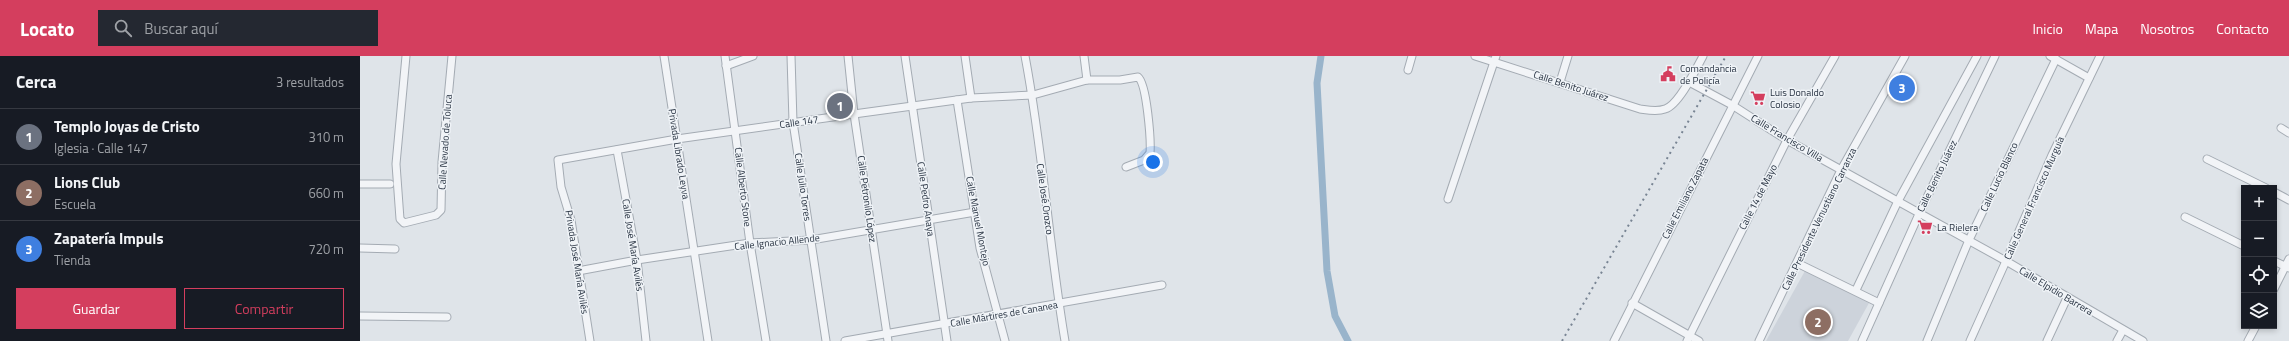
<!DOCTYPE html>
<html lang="es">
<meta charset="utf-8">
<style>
body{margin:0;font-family:"Titillium Web",sans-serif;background:#242831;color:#f1f3f6}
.controls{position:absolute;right:12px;bottom:12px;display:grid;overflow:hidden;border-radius:0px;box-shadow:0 2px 6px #0003}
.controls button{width:36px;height:36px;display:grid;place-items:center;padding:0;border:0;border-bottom:1px solid #363941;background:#171b24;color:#f1f3f6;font:20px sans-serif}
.you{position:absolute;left:793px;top:106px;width:14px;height:14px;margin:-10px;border:3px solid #fff;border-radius:50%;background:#1a73e8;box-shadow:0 0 0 6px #1a73e833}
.badge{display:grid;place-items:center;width:26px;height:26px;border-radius:50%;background:#d43e5e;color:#fff;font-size:13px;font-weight:700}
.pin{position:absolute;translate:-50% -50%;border:2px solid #fff;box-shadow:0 1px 4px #0006}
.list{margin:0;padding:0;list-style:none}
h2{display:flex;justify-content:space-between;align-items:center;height:52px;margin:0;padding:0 16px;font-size:17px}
h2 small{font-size:13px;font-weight:400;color:#9ea1a6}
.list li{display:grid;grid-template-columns:26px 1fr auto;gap:12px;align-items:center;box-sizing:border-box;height:56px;padding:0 16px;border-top:1px solid #363941}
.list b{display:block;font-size:15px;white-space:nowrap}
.list p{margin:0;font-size:13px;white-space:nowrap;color:#9ea1a6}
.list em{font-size:13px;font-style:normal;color:#9ea1a6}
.actions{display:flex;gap:8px;padding:12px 16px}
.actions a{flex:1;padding:9px 0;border:1px solid #d43e5e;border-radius:0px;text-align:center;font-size:14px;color:#d43e5e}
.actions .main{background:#d43e5e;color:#fff}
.icon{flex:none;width:22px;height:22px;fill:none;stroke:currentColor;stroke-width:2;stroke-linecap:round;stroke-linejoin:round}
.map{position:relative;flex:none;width:1929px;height:285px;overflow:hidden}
header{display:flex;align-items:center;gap:24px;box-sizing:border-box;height:56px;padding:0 20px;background:#d43e5e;color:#fff}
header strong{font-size:19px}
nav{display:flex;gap:22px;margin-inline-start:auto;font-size:14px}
.search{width:280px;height:36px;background:#242831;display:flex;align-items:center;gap:10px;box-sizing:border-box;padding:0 14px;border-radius:0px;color:#9ea1a6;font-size:15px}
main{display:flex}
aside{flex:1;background:#171b24}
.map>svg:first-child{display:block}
</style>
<header>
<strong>Locato</strong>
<div class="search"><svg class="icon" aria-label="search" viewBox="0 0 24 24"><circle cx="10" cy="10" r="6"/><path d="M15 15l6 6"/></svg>Buscar aquí</div>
<nav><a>Inicio</a><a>Mapa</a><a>Nosotros</a><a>Contacto</a></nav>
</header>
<main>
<aside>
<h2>Cerca<small>3 resultados</small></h2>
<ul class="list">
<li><span class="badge" style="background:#6b7280">1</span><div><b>Templo Joyas de Cristo</b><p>Iglesia · Calle 147</p></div><em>310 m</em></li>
<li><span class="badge" style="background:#8d6e63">2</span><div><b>Lions Club</b><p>Escuela</p></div><em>660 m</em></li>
<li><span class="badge" style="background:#3f7fe0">3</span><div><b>Zapatería Impuls</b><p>Tienda</p></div><em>720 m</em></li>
</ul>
<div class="actions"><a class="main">Guardar</a><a>Compartir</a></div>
</aside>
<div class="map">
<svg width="1929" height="285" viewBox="0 0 1929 285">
<rect width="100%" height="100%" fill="#dfe4e9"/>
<!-- built -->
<path fill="#cdd3db" d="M 1446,213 L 1509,247 L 1488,285 L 1406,285 Z"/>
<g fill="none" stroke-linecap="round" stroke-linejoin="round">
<!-- canal -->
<path stroke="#99b4cb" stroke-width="7" d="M 961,0 L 957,27 L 967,215 L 975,260 L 988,285"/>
<!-- minor casing -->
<g stroke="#a4abb3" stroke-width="9">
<g id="minor">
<path d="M 46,0 L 36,108 L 40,163 L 44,167 L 76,159 L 81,154 L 82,106 L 92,0"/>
<path d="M 304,0 L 348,285"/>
<path d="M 365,0 L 390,187 L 406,285"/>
<path d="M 431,0 L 433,66 L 466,285"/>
<path d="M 488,0 L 494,58 L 528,285"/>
<path d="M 545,0 L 587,285"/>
<path d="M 605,0 L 611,42"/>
<path d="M 665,0 C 683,94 689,191 705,285"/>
<path d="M 724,0 L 727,24"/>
<path d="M 1115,0 L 1280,53 C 1288,54 1297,56 1305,53 C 1319,49 1336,13 1343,0"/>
<path d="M 1690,0 L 1729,22"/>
<path d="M 366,10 L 393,0"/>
<path d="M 1048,14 L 1052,0"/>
<path d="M 1200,26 L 1208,0"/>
<path d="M 1329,26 L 1372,49 L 1427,84 L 1646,205 L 1783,285"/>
<path d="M 597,44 L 620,192 L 645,285"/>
<path d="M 1921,72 L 1929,77"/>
<path d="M 257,94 L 277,204 L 286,285"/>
<path d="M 1847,103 L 1906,132"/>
<path d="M 0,128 L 30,128"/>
<path d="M 1914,136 L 1929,144"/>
<path d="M 1088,143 L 1136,0"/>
<path d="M 1825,161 L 1884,190"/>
<path d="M 0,192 L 35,193"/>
<path d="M 1914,205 L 1929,212"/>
<path d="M 1437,207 L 1519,247"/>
<path d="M 218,215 L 277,204 L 390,187 L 451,184 L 615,156"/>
<path d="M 1914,233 L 1929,203"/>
<path d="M 1496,234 L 1538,145 L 1617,0"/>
<path d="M 1272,247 L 1339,285"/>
<path d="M 0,260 L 87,261"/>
<path d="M 230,285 L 211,164 L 201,131 L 198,104 L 317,83 L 494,58 L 611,42 L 673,39 L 727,24 L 760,24 L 778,21 C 787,28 791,85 790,97 L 784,104 L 766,111"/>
<path d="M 485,285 L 802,229"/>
<path d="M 1254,285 L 1398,0"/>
<path d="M 1327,285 L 1427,84 L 1475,0"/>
<path d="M 1399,285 L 1481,114 L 1545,0"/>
<path d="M 1502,285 L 1559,158 L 1635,0"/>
<path d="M 1567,285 L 1609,184 L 1696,3"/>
<path d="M 1610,285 L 1646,205 L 1692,99 L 1740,0"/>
<path d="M 1687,285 L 1707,242"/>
<path d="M 1757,285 L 1763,274"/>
<path d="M 1888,285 L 1896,270"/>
</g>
</g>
<!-- minor -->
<use href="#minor" stroke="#f2f4f7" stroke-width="7"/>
<!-- rail -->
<path stroke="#788493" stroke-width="2" stroke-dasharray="2 4" stroke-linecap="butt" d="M 1202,285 L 1366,0"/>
</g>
<!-- icons -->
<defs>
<g id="civic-bare" transform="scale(1.2)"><path d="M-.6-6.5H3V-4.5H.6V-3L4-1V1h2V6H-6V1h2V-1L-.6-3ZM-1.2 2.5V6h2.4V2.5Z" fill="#d43e5e" stroke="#eff3f7" stroke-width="2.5" paint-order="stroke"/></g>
<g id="supermarket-bare" transform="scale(1.2)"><path d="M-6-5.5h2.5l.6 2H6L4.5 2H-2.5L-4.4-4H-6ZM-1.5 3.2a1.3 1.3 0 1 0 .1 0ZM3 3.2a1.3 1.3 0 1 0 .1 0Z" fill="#d43e5e" stroke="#eff3f7" stroke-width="2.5" paint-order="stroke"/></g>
</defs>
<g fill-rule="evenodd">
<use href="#civic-bare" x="1308" y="18"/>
<use href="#supermarket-bare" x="1398" y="42"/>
<use href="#supermarket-bare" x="1565" y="171"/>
</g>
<g text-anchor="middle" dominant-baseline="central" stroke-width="3" stroke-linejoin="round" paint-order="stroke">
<!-- poi labels -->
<g font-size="10" fill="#273241" stroke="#eff3f7" text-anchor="start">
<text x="1320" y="12">Comandancia<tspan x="1320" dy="12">de Policía</tspan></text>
<text x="1410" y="36">Luis Donaldo<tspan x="1410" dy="12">Colosio</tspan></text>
<text x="1577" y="171">La Rielera</text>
</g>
<!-- street labels -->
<g font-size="10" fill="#273241" stroke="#eff3f7">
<text transform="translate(1211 30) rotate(18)">Calle Benito Juárez</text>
<text transform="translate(439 66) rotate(-8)">Calle 147</text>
<text transform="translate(1427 82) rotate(31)">Calle Francisco Villa</text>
<text transform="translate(85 86) rotate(-86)">Calle Nevado de Toluca</text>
<text transform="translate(319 98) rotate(81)">Privada Librado Leyva</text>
<text transform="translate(1577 120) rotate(-64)">Calle Benito Juárez</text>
<text transform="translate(1639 121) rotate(-65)">Calle Lucio Blanco</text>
<text transform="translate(383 131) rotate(83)">Calle Alberto Stone</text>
<text transform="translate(443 131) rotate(82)">Calle Julio Torres</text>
<text transform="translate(1398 141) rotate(-63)">Calle 14 de Mayo</text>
<text transform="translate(1325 142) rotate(-63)">Calle Emiliano Zapata</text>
<text transform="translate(1674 142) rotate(-66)">Calle General Francisco Murguía</text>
<text transform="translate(507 143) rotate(82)">Calle Petronilo López</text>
<text transform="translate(566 143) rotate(82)">Calle Pedro Anaya</text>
<text transform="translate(685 143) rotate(82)">Calle José Orozco</text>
<text transform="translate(1459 163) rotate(-64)">Calle Presidente Venustiano Carranza</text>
<text transform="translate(618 165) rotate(79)">Calle Manuel Montejo</text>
<text transform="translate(417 186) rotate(-6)">Calle Ignacio Allende</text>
<text transform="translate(273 189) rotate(81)">Calle José María Avilés</text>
<text transform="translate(217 206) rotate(81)">Privada José María Avilés</text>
<text transform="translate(1696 235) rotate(31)">Calle Elpidio Barrera</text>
<text transform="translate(644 258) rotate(-10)">Calle Mártires de Cananea</text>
</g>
</g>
</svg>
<div class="controls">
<button>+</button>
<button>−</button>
<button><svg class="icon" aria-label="locate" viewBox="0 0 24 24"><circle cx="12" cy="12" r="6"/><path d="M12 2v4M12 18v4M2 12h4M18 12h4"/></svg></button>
<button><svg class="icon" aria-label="layers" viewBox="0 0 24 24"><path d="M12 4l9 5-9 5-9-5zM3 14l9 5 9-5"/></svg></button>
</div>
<div class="you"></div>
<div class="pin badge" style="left:480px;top:50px;background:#6b7280">1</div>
<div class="pin badge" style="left:1458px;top:266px;background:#8d6e63">2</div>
<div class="pin badge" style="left:1542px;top:32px;background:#3f7fe0">3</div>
</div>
</main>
